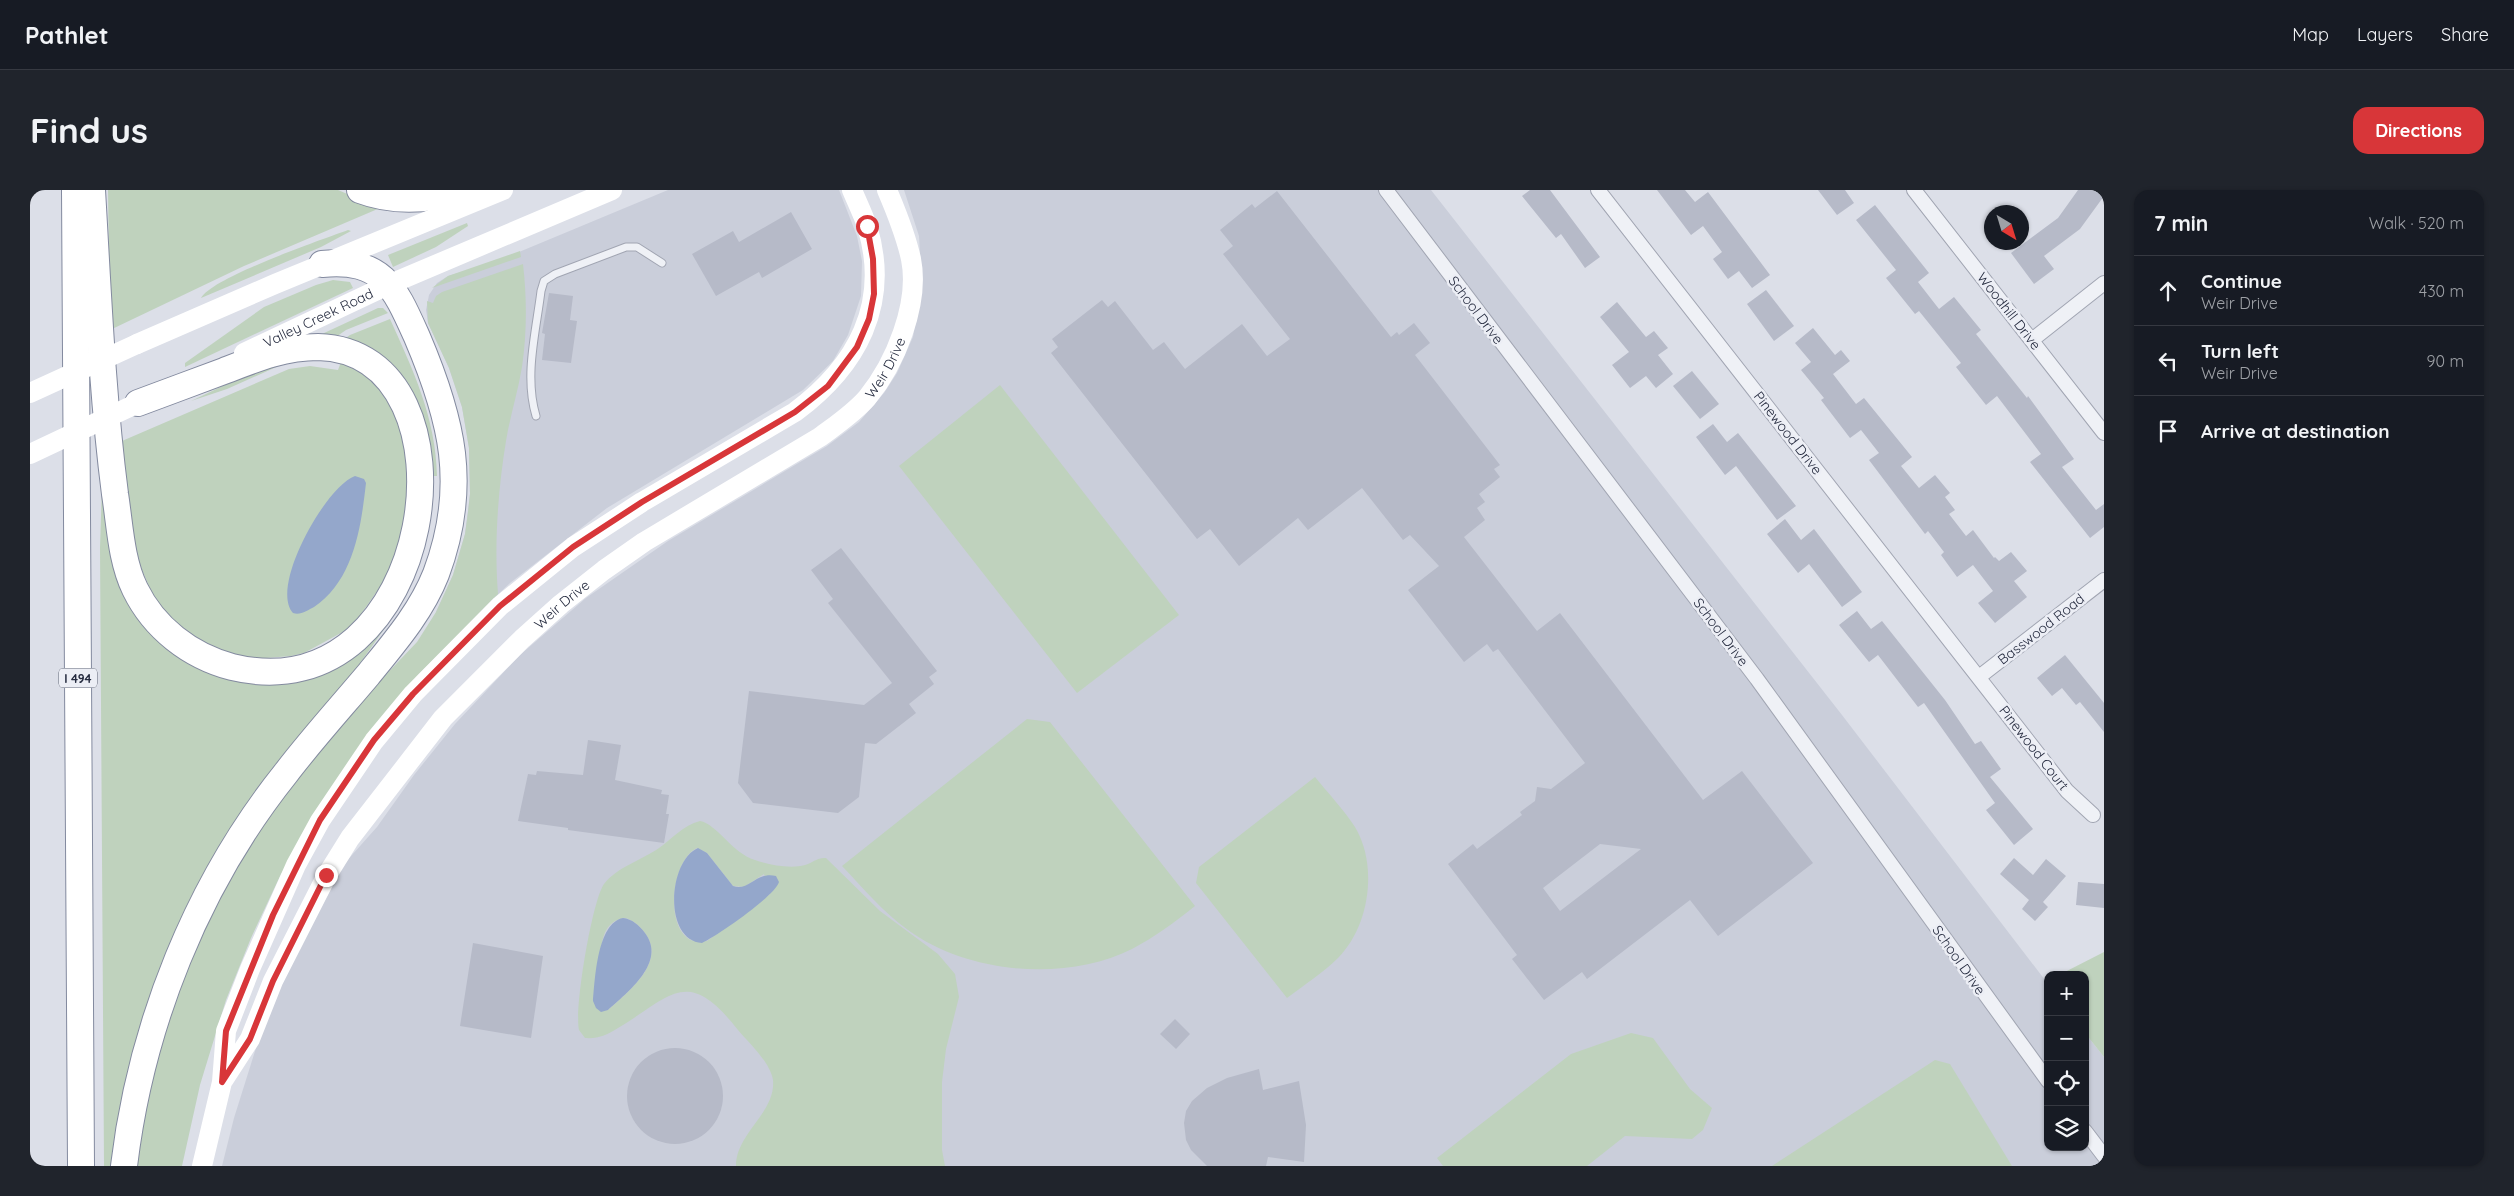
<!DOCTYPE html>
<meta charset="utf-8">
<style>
body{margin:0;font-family:Quicksand,sans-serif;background:#20242c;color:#f1f3f6}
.controls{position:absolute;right:15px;bottom:15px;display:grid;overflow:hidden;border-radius:10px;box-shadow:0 1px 4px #0004}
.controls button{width:45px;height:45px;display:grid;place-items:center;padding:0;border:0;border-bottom:1px solid #363941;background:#171b24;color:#f1f3f6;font:25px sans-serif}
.compass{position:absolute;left:1954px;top:15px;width:45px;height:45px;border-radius:50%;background:#171b24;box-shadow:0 1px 4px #0004;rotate:142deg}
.stop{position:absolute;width:15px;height:15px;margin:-11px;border:4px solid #d83639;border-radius:50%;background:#fff}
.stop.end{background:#d83639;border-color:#fff;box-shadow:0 1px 5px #0008}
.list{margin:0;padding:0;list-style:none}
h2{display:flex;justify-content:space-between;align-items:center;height:65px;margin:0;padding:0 20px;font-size:21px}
h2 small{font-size:16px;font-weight:400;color:#9ea1a6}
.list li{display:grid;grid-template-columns:32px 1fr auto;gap:15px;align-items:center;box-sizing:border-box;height:70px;padding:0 20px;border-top:1px solid #363941}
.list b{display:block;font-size:19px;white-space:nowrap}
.list p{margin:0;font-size:16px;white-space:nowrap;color:#9ea1a6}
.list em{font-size:16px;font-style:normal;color:#9ea1a6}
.icon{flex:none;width:28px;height:28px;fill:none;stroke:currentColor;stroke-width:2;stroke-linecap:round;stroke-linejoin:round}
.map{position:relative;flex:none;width:2074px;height:976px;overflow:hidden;border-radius:15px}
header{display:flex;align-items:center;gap:30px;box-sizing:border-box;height:70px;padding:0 25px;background:#171b24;border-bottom:1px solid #363941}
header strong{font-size:24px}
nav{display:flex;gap:28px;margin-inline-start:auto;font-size:18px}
.intro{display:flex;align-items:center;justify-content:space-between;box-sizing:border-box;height:120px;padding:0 30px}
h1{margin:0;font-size:35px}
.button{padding:12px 22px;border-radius:15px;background:#d83639;color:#fff;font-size:18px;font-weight:700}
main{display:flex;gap:30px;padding:0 30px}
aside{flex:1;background:#171b24;border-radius:15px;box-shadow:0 1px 4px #0004}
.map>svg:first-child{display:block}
</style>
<header>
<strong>Pathlet</strong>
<nav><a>Map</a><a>Layers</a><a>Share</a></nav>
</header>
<div class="intro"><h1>Find us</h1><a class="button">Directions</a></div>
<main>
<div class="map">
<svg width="2074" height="976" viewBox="0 0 2074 976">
<rect width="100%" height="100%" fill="#dcdfe8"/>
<!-- built -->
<g fill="#caceda">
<path d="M 638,0 L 809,0 L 827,46 L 832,71 L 831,106 L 818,145 L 803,171 L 773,200 L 577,318 L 480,393 L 431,440 L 406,422 L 423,385 L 435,344 L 440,304 L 439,258 L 432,217 L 419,178 L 398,133 L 396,120 L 399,105 L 407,93 L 418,86 L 465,72 Z"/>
<path d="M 874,0 L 1401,0 L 1812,525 L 2018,794 L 2018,957 L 2055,957 L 2055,843 L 2074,867 L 2074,976 L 192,976 L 204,928 L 226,858 L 256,783 L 314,674 L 347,637 L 384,585 L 425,534 L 490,465 L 556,408 L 638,351 L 797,256 L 829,232 L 854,203 L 867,183 L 883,147 L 892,97 L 889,46 Z"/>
</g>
<!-- green -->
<g fill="#bfd2bd" fill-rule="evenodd">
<path d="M 78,0 L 308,0 L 350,18 L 214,76 L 80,140 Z"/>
<path d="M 437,33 L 438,36 L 406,57 L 363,77 L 358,65 Z"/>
<path d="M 318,40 L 321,41 L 291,57 L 171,108 C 183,87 291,50 318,40 Z"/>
<path d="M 490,61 L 491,67 L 402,98 L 418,86 Z"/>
<path d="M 493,74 C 497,108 497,143 492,177 C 488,202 480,226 476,251 C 468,300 464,354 468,404 L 387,486 L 251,684 L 221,748 L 196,810 L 170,895 L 152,976 L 102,976 L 111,917 L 164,753 L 243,615 L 346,495 L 387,452 L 406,422 L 423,385 L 435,344 L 438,322 L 440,304 L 439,258 L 432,217 L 419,178 L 398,133 L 397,111 L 403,113 L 406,106 L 412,102 Z"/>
<path d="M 303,90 L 320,92 L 323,98 L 155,177 L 155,173 L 234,117 L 286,95 Z"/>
<path d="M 348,118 L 353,118 L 358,123 L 316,140 L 303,149 L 293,148 L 292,144 Z"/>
<path d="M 360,129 C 383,180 406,228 407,286 L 400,286 L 330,158 L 312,151 L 320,145 Z"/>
<path d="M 311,172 L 324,177 L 353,200 L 373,239 L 380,311 L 364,377 L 322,437 L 274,463 L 261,466 L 223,469 L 191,461 L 159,444 L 134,421 L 123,406 L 110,375 L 102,340 L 92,251 L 259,179 L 280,176 L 308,180 Z"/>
<path d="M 253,174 L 197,199 L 161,211 L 231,178 Z"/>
<path d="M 970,195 L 1149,425 L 1047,503 L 869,276 Z"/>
<path d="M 72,294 L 87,382 L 206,488 C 253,496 310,485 344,447 C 352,438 359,427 366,416 L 369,418 L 295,523 L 200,651 L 86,976 L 74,976 L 70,358 Z"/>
<path d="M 997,529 L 1020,532 L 1165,716 C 1145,732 1125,747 1102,759 C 1036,792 938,784 878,740 C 853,722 833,698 812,676 Z"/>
<path d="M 1285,587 C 1298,603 1314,620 1325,637 C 1348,675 1340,736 1308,768 C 1293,783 1274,795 1257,808 L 1166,693 L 1169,677 Z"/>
<path d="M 670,631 C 687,634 702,663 725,670 C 739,675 761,679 775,675 C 782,673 788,667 796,668 L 850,721 L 908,764 L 925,784 L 929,807 L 916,859 L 912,892 L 912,960 L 915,976 L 706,976 C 706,943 746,923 743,890 C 740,872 719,853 708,840 C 657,775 642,806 588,838 C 577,845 568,849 555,848 L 549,840 C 544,820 562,711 574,694 C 587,677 612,670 629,658 C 642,649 653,635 670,631 ZM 667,658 L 677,663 L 703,696 L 714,697 L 734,684 L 740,704 L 677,751 C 672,751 666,752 661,750 C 634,737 642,670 667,658 ZM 596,728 C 604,731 610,736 615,743 C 637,772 598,802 578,820 C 575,794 557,731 596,728 Z"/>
<path d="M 2074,762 L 2074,867 L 2055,843 L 2055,785 L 2029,785 Z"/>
<path d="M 1601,843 L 1623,848 L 1660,899 L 1682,918 L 1673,940 L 1662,949 L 1595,946 L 1557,976 L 1413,976 L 1407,968 L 1541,864 Z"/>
<path d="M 1905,870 L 1920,874 L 1982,976 L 1742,976 Z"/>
</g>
<!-- water -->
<g fill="#94a7cb">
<path d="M 325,286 L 334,289 L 336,293 C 331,337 324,390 284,417 C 278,420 270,426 263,423 C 239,397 296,296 325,286 Z"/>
<path d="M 668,658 L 677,663 L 703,696 C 719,702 726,681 746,686 L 749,692 C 745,706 687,746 672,753 C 633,750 638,671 668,658 Z"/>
<path d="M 593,728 C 602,729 609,735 615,743 C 637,772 598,802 578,820 L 571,822 L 566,818 L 563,811 C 565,790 567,733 593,728 Z"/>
</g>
<!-- building -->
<g fill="#b6bac8" fill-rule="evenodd">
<path d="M 1500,0 L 1520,0 L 1570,67 L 1555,78 L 1531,44 L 1526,48 L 1492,6 Z"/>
<path d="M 1627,0 L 1655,0 L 1665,12 L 1678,2 L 1740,85 L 1722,98 L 1709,81 L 1698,89 L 1683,69 L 1692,62 L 1673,36 L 1661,45 Z"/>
<path d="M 1788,0 L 1815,0 L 1824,13 L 1807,25 Z"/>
<path d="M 2048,0 L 2074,0 L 2074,6 L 2050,39 L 2014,66 L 2024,79 L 2004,94 L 1981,63 L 2028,28 Z"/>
<path d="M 1247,1 L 1361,147 L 1367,142 L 1369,145 L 1384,133 L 1400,153 L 1385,165 L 1470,275 L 1464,279 L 1470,287 L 1449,304 L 1455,312 L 1447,318 L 1455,330 L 1434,347 L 1507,441 L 1530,423 L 1673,610 L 1712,581 L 1783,673 L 1688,746 L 1660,710 L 1557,789 L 1552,782 L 1514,810 L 1482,769 L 1487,765 L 1418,674 L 1443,654 L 1447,659 L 1492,625 L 1490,622 L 1505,611 L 1507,597 L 1521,599 L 1555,573 L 1468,459 L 1463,462 L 1457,454 L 1434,472 L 1378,400 L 1409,376 L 1380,345 L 1373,350 L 1332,298 L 1278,340 L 1268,328 L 1209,376 L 1180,339 L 1167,349 L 1021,163 L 1028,157 L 1022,149 L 1072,110 L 1078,117 L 1085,111 L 1123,160 L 1134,152 L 1155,179 L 1212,134 L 1237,166 L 1260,149 L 1193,64 L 1203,56 L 1190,40 L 1222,14 L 1225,18 ZM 1570,654 L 1611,659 L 1530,721 L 1513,698 Z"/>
<path d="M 1845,15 L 1899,83 L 1888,92 L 1909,119 L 1924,107 L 1951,140 L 1946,144 L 1997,208 L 1998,206 L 2044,269 L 2032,277 L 2066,320 L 2074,314 L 2074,337 L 2060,348 L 2000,272 L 2011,264 L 1967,206 L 1956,215 L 1926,177 L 1931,173 L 1889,121 L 1885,124 L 1856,88 L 1866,80 L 1826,30 Z"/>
<path d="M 761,22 L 782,59 L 732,88 L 729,82 L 686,106 L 662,64 L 703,41 L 709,52 Z"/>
<path d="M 1736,100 L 1764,136 L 1744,151 L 1717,114 Z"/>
<path d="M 519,103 L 543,106 L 540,130 L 547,131 L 541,173 L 512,170 L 515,144 L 512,143 Z"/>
<path d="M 1587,112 L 1616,147 L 1624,141 L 1638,158 L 1628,165 L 1643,184 L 1626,198 L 1616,186 L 1600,198 L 1582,175 L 1599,162 L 1570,127 Z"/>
<path d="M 1783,138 L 1805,165 L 1811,160 L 1820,171 L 1803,184 L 1826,214 L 1834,208 L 1882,267 L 1871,276 L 1889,298 L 1905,285 L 1920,303 L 1915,307 L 1925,320 L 1919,324 L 1936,346 L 1943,340 L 1964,368 L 1965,367 L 1969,371 L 1981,362 L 1997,381 L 1984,391 L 1997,407 L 1965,433 L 1948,413 L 1963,401 L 1943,375 L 1927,387 L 1911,365 L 1914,362 L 1898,341 L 1895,344 L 1839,270 L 1849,263 L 1831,240 L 1820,248 L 1791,210 L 1794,208 L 1771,180 L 1781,172 L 1765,153 Z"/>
<path d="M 1662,181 L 1689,214 L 1670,229 L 1643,196 Z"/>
<path d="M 1683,234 L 1697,252 L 1708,243 L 1766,316 L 1747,330 L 1706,276 L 1695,285 L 1666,247 Z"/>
<path d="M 1755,329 L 1771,350 L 1784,339 L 1832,402 L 1812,417 L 1779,374 L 1768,383 L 1737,344 Z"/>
<path d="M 811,358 L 907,481 L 899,487 L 904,494 L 879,514 L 886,523 L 846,554 L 835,553 L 829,607 L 808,623 L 723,613 L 708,593 L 719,501 L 834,515 L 862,493 L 798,413 L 803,409 L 781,380 Z"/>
<path d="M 1827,421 L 1841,439 L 1852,431 L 1915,510 L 1945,554 L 1951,551 L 1971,579 L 1960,587 L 2003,639 L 1984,655 L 1956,620 L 1965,613 L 1894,513 L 1888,517 L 1848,465 L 1839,472 L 1809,435 Z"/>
<path d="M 2035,465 L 2074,513 L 2074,542 L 2050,512 L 2046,515 L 2032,498 L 2022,506 L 2007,488 Z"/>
<path d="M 558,550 L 591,555 L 585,590 L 632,600 L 631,604 L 639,605 L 636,624 L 639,624 L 634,653 L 538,640 L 538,638 L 488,631 L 498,584 L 506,585 L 507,581 L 553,585 Z"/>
<path d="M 1984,668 L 2003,685 L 2016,669 L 2036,686 L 2013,712 L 2018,717 L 2005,731 L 1992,719 L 1999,710 L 1970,684 Z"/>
<path d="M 2048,692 L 2074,694 L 2074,718 L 2046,715 Z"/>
<path d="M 443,753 L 513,766 L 501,848 L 430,836 Z"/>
<path d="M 1145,829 L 1160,844 L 1146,859 L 1130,844 Z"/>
<circle cx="645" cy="906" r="48"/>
<path d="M 1229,879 L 1233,900 L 1269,891 L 1276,935 L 1274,972 L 1238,967 L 1236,976 L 1177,976 L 1161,960 L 1156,950 L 1154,933 L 1156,921 L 1162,911 L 1177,898 L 1197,888 Z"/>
</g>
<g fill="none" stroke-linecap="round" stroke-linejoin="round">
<!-- lane casing -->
<g stroke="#a1a5b2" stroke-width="9">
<path id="lane" d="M 506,226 C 494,186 506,142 511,101 L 514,91 L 525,84 L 596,57 L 607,57 L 632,73"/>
</g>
<!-- street casing -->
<g stroke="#a1a5b2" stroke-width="16">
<g id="street">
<path d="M 1356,0 L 1727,489 L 2018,891"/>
<path d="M 1568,0 L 2037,601 L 2063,625"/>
<path d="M 1884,0 L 2074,243"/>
<path d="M 2002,150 L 2074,93"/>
<path d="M 1949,487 L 2074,390"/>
<path d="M 2055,941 L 2074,966"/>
</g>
</g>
<!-- highway casing -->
<g stroke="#838a9f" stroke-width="28">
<g id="highway">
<path d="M 45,0 L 51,976"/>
<path d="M 62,0 C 68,101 72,203 85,304 C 90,336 91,370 105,399 C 124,438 160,466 202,477 C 408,527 457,161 288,157 C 254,157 225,169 194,181 C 165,192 137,202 108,213"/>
<path d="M 330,0 C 364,13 401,10 435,0"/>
<path d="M 94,976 C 111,835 167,694 256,583 C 282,549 311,517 338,485 C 364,453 391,422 406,384 C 439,296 422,229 387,147 C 365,98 353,68 292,74"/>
</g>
</g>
<!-- lane -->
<use href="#lane" stroke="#eff1f6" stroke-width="7"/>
<!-- street -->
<use href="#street" stroke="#eff1f6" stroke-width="14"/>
<!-- secondary -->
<g stroke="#fff" stroke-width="20">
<path d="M 107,154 L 245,94 L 473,0"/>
<path id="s1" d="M 214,163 L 358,95 L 582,0"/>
<path id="s2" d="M 194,889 L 220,849 L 243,791 L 297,685 L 320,648 L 413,528 L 492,449 L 531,414 L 574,380 L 614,352 L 790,247 C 806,235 823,224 837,208 C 865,174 890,114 881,69 C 876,46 866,21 857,0"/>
<path d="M 172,976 L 192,892 L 196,841 L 220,779 L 266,675 L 290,631 L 344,551 L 383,504 L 470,416 L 543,357 L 612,312 L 765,222 C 827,176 861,114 837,36 C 833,24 827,12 822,0"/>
</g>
<!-- highway -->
<use href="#highway" stroke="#fff" stroke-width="26"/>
<!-- secondary-bridge -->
<g stroke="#fff" stroke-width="20">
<path d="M 0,203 L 107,154"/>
<path d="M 0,264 L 108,213"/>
</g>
</g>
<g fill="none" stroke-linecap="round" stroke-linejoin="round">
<!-- route -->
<path stroke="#d83639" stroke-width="6" d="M 296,685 L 243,791 L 220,849 L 192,892 L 196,841 L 243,725 L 290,630 L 344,550 L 383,504 L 470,416 L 543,357 L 612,312 L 765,222 L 798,196 L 827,157 L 839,129 L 844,104 L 843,69 L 837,36"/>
</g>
<g text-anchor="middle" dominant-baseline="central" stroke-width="5" stroke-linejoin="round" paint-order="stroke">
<!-- shield labels -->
<rect fill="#eceef5" stroke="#616676" stroke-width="1" x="29" y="478.5" width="38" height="19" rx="4"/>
<g font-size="12" font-weight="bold" fill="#252b3f">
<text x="48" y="488">I 494</text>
</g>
<!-- street labels -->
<g font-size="14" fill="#252b3f" stroke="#eceef5">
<text transform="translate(1446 120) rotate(53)">School Drive</text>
<text transform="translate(1979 121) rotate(52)">Woodhill Drive</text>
<text stroke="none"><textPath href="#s1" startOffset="82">Valley Creek Road</textPath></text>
<text stroke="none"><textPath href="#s2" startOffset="994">Weir Drive</textPath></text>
<text transform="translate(1758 243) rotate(52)">Pinewood Drive</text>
<text stroke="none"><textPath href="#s2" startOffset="589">Weir Drive</textPath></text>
<text transform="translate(2011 439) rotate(-38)">Basswood Road</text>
<text transform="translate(1691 442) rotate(53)">School Drive</text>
<text transform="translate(2004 558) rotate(52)">Pinewood Court</text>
<text transform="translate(1929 770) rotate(55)">School Drive</text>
</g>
</g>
</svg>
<div class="controls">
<button>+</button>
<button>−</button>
<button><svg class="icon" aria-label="locate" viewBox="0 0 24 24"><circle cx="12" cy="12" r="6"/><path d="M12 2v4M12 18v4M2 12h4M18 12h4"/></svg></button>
<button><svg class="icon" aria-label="layers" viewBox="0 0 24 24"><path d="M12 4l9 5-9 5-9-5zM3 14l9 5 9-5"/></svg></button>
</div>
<svg class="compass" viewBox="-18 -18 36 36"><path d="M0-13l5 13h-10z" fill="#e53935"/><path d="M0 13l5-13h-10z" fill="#9ea1a6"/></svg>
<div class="stop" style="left:837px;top:36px"></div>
<div class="stop end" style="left:296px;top:685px"></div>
</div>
<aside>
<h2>7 min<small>Walk · 520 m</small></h2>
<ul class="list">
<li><svg class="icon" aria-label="ahead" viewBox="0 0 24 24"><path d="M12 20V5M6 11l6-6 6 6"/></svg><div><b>Continue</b><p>Weir Drive</p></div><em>430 m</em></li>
<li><svg class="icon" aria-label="left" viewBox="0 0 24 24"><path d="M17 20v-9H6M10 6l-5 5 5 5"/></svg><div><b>Turn left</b><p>Weir Drive</p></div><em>90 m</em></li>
<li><svg class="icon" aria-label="arrive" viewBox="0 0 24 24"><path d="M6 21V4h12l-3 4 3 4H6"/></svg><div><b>Arrive at destination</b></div></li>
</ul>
</aside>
</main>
